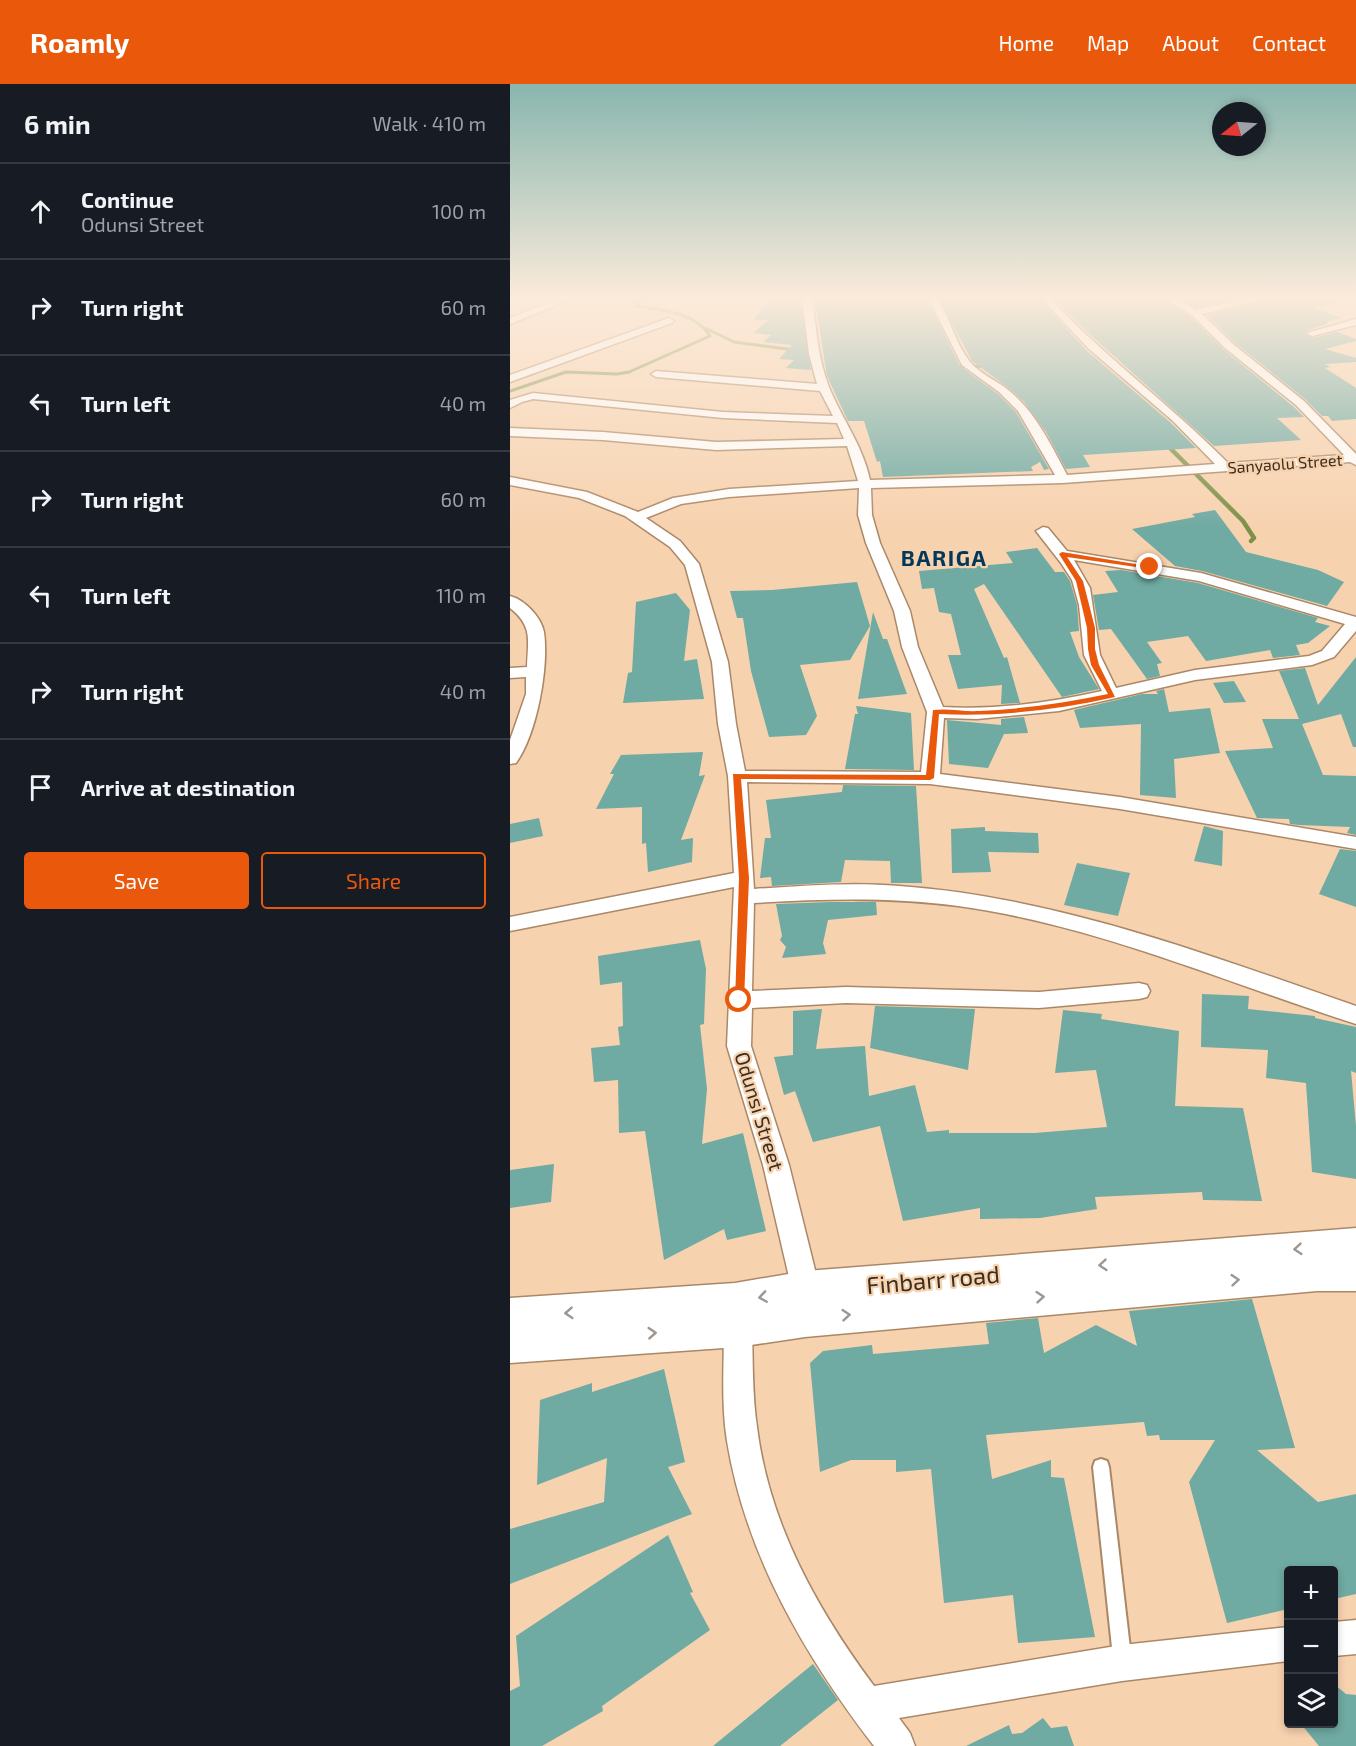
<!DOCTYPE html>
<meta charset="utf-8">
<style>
body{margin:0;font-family:"Exo 2",sans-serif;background:#242831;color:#f1f3f6}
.controls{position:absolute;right:18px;bottom:18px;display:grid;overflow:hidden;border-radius:6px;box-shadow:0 3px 9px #0003}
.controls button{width:54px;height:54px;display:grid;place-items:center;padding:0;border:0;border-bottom:2px solid #363941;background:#171b24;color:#f1f3f6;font:30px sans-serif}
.compass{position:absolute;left:702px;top:18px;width:54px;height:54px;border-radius:50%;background:#171b24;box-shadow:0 3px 9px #0003;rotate:253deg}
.stop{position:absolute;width:18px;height:18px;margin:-14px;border:4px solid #ea580c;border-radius:50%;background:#fff}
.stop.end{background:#ea580c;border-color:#fff;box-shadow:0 2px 6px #0008}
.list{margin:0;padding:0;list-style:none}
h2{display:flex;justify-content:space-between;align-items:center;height:78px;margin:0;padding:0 24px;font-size:26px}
h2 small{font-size:20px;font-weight:400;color:#9ea1a6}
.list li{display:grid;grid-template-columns:39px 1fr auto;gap:18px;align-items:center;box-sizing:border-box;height:96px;padding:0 24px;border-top:2px solid #363941}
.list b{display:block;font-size:22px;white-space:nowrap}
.list p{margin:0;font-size:20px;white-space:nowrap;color:#9ea1a6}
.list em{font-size:20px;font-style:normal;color:#9ea1a6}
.actions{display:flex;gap:12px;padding:18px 24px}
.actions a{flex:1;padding:14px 0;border:2px solid #ea580c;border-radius:6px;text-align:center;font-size:21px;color:#ea580c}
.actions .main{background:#ea580c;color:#fff}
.icon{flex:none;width:33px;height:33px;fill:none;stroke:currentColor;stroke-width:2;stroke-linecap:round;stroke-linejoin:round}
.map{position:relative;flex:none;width:846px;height:1662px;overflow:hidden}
header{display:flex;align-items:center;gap:36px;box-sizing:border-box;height:84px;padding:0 30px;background:#ea580c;color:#fff}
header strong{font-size:28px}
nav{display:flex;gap:33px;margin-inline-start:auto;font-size:21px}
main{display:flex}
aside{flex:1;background:#171b24}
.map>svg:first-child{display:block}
</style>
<header>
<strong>Roamly</strong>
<nav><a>Home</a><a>Map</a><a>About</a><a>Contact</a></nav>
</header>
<main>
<aside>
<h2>6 min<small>Walk · 410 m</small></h2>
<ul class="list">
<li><svg class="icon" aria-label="ahead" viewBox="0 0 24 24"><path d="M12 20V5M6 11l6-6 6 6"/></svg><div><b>Continue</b><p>Odunsi Street</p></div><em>100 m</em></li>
<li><svg class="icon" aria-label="right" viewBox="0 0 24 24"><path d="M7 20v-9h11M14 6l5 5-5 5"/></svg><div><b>Turn right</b></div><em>60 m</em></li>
<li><svg class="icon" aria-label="left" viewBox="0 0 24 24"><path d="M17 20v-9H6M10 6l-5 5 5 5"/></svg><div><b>Turn left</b></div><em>40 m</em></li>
<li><svg class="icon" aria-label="right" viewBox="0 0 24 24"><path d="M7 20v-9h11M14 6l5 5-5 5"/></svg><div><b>Turn right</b></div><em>60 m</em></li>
<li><svg class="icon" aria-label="left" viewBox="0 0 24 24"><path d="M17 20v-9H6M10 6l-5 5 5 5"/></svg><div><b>Turn left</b></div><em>110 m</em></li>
<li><svg class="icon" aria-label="right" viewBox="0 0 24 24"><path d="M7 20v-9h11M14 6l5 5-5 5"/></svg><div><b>Turn right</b></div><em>40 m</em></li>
<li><svg class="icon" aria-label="arrive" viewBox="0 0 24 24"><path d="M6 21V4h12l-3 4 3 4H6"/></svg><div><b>Arrive at destination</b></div></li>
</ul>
<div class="actions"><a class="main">Save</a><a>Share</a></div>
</aside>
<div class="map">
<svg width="846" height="1662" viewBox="0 0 846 1662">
<rect width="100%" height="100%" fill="#f7d2af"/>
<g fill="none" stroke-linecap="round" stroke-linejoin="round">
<!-- stream-far1 -->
<g stroke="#7c9047" stroke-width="3">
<path d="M 195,244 L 224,258 L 285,266"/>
<path d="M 445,283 L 478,282"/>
<path d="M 0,307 L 56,288 L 107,290 L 119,288 L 200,252 C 185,228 152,226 126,222 L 134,213"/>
</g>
<!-- stream -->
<path stroke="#7c9047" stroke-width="4.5" d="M 655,359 L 733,437 L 744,454 L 741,457"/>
</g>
<!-- building -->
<g fill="#6faaa3">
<path d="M 315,213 L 416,213 L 450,282 L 488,310 L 506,328 L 539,385 L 534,386 L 530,378 L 521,383 L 523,387 L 373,393 L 370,377 L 367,378 L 354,337 L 338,337 L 317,292 L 305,215 L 315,215 Z"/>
<path d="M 428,213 L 528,213 L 576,266 L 661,339 L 686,364 L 573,371 L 580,383 L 556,385 L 536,348 L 514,318 L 500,305 L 462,277 Z"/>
<path d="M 542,213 L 651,213 L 681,233 L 714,266 L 784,323 L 794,333 L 767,334 L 791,356 L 704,362 L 584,254 Z"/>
<path d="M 668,213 L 733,213 L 686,224 Z"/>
<path d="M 759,213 L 823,213 L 824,219 L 804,224 L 831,234 L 816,238 L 819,239 L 796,247 L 795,250 L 803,254 L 827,248 L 846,255 L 846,257 L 815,265 L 846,274 L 846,278 L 815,280 L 820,283 L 815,284 L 846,304 L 846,335 L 822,337 L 818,332 L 812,332 L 795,315 L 724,258 L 697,231 L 757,217 Z"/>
<path d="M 262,214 L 290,215 L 301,286 L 276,284 L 284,276 L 269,275 L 282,261 L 253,258 L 261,251 L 243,249 L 258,236 L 243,236 Z"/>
<path d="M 705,426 L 736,468 L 808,486 L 834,498 L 817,522 L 692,487 L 665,482 L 622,445 L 685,433 L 682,430 Z"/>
<path d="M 527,464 L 545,488 L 554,488 L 560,497 L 567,521 L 569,547 L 560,548 L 569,573 L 589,605 L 552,613 L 474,500 L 464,505 L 494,574 L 497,573 L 510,619 L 491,620 L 492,601 L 448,605 L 438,571 L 451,571 L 441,530 L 429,528 L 424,504 L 412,505 L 409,487 L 503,479 L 496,468 Z"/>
<path d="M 611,486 L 688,499 L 808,534 L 805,538 L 820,542 L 798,559 L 786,561 L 790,571 L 763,574 L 760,566 L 696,577 L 678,552 L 637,558 L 652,579 L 647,580 L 650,592 L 637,595 L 601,545 L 589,546 L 583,511 L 608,508 L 595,487 Z"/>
<path d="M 347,498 L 360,542 L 340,576 L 290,581 L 307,632 L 296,651 L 259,653 L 241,587 L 233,534 L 227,534 L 220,507 L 262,506 Z"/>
<path d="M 166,509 L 180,526 L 174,577 L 187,575 L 194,615 L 113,619 L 118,589 L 122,588 L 126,518 Z"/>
<path d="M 363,528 L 373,555 L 377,555 L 397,610 L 348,615 Z"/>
<path d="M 846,573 L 846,663 L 843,663 L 831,630 L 792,640 L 813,691 L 846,692 L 846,751 L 837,749 L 840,743 L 789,741 L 780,740 L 779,735 L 747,734 L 715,667 L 763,664 L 752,635 L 789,635 L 769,587 L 795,584 L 808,621 Z"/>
<path d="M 724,597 L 736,618 L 714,619 L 703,599 Z"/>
<path d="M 654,605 L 659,628 L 700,624 L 710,669 L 664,675 L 666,714 L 630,711 L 631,640 L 570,644 L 564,626 L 632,610 L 648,610 L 646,607 Z"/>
<path d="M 346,622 L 401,629 L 404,686 L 335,685 L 345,630 L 348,630 Z"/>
<path d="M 514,633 L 518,649 L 494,650 L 478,684 L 439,680 L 437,636 L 491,641 L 491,635 Z"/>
<path d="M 193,668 L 189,692 L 195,691 L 171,756 L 183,754 L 182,778 L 138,788 L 136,759 L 132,760 L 132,723 L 86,725 L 104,690 L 100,690 L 111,671 Z"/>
<path d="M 333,701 L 406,702 L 412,799 L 381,799 L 380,777 L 335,776 L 331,798 L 262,802 L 261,793 L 250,794 L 255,754 L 261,754 L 256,716 L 332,708 Z"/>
<path d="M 29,734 L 33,752 L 0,759 L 0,740 Z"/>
<path d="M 694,742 L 713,747 L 712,782 L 684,777 Z"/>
<path d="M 475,743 L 475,747 L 528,749 L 529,769 L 478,768 L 481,788 L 442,789 L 441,745 Z"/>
<path d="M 830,765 L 846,767 L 846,823 L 809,810 Z"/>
<path d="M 567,779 L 620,789 L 608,832 L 554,821 Z"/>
<path d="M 321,818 L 366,818 L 367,831 L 318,836 L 313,859 L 316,870 L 272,874 L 276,863 L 270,856 L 272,852 L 266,820 Z"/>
<path d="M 190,856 L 196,885 L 194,940 L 190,941 L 197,1005 L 192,1060 L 233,1049 L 256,1147 L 217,1156 L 214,1145 L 154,1176 L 135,1047 L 109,1049 L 108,996 L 84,998 L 81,964 L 110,961 L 108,943 L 113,942 L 112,898 L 90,901 L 88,872 Z"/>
<path d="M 692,910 L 739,912 L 738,925 L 805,932 L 805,934 L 846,943 L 846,989 L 841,987 L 846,1042 L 846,1095 L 802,1088 L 796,999 L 756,994 L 758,966 L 691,963 Z"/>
<path d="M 365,922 L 465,925 L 458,986 L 360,964 Z"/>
<path d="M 312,925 L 306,965 L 355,962 L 359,1012 L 405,1001 L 417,1048 L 439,1046 L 439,1049 L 525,1049 L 597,1043 L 586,986 L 545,989 L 553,926 L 592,930 L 591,935 L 669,947 L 665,1022 L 733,1024 L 752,1117 L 693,1116 L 692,1108 L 585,1113 L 587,1125 L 530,1134 L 470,1135 L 470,1124 L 393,1137 L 370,1042 L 303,1058 L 285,1007 L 274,1011 L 264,973 L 283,971 L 283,927 Z"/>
<path d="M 44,1080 L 41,1118 L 0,1124 L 0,1086 Z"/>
<path d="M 742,1215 L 785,1364 L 747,1366 L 808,1418 L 846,1410 L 846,1510 L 824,1515 L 824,1486 L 778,1486 L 778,1525 L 717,1539 L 679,1398 L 705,1356 L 650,1356 L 649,1351 L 637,1352 L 634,1338 L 476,1351 L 482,1395 L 541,1376 L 541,1393 L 554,1394 L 585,1553 L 508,1559 L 503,1511 L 434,1519 L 421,1385 L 386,1388 L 386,1376 L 341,1376 L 310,1388 L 300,1279 L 313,1267 L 362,1261 L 363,1270 L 479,1260 L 476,1239 L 528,1234 L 534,1269 L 586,1241 L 627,1262 L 619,1227 Z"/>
<path d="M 154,1285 L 175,1378 L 158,1383 L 182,1430 L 0,1500 L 0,1445 L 94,1418 L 97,1374 L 27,1401 L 30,1316 L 82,1299 L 82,1308 Z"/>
<path d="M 158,1451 L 183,1508 L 180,1509 L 200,1546 L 92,1622 L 93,1627 L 32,1662 L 0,1662 L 0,1607 L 10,1602 L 6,1552 Z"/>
<path d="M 303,1580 L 328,1616 L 270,1662 L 203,1662 Z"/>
<path d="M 824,1600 L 836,1610 L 846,1611 L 846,1662 L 809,1662 L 791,1640 L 824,1640 Z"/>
<path d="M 533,1634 L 541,1644 L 557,1642 L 564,1662 L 456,1662 L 499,1641 L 502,1650 L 512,1649 Z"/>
</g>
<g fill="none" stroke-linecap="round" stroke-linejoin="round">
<!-- service casing -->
<g stroke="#aa8867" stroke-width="4">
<path id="service" d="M 591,1375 L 597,1377 L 599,1383 L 621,1573 L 618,1579 L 612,1582 L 606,1579 L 603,1573 L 583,1383 L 585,1377 Z"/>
</g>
<!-- minor casing -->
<g stroke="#aa8867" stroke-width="3">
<g id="minor">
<path d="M 53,213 L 66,213 L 0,240 L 0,234 Z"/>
<path d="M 292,213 L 302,213 C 306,243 308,275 319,303 C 332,335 353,362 360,396 L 545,391 L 508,327 L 489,308 L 452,281 L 418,213 L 426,213 C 440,233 445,259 460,278 C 472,292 491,298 504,311 C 528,333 542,363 557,391 L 705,380 L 663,337 L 578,264 L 530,213 L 539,213 C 594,273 661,321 718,379 L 834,371 L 786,321 L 715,264 L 682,231 L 653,213 L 664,213 L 686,226 L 742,213 L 757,213 L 756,215 L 692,230 L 723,260 L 794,317 L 846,370 L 846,381 L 840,378 L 553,399 L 361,404 L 362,431 L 370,459 L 400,527 L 408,563 L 433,623 C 486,626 539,619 592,607 L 574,571 L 569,521 L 562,496 L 551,479 L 526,447 L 533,443 L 538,444 L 557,467 L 691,489 L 846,533 L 846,547 L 824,573 L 802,581 L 685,596 L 549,627 L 467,635 L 434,634 L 430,690 L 610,713 L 846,753 L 846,765 L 610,725 L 420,700 L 237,698 L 244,805 C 292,802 341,798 389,802 C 547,813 698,871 846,922 L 846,940 C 714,898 587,841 448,822 C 380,813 313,815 244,819 L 242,907 L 336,903 L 529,908 L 629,899 L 637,901 L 640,907 L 637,913 L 629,915 L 529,924 L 336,919 L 242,924 L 241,962 L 279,1081 L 310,1206 L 306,1215 L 296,1219 L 286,1215 L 282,1206 L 253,1081 L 217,962 L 224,803 L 0,847 L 0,833 L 224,789 L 218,692 L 208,640 L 202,578 L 175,481 L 160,463 L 115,432 L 69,414 L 0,401 L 0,393 L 77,408 L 128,428 L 163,414 L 219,405 L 348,397 L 337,362 L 206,366 L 93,356 L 0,352 L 0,344 L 93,348 L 206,358 L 334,355 L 327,339 L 213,334 L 23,315 L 12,318 L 0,324 L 0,316 L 23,309 L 213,328 L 323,332 L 310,307 L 146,293 L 141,290 L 146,287 L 307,300 L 299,270 ZM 349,404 L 348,431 L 356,459 L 384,527 L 392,563 L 417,628 L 411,688 L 235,687 L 226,640 L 218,578 L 189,480 L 170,457 L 136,434 L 171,420 L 219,413 ZM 564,476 L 689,497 L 835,540 L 812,567 L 799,572 L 685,586 L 606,604 L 590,571 L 580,504 Z"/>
<path d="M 159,234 L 164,237 L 162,239 L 0,298 L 0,291 Z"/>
<path d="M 846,235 L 846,241 L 802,252 L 797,249 Z"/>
<path d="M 0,512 C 15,516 31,533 34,548 C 39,583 27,650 6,679 L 0,680 L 0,656 L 16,610 L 16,593 L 0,594 L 0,584 L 17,583 C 18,556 23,542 0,524 Z"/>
<path d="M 228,1229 L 238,1233 L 242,1243 C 243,1276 242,1310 247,1343 C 259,1440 307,1525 364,1602 L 612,1561 L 778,1543 L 778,1577 L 612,1597 L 389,1634 L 400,1649 L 405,1662 L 364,1662 C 295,1572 236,1472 217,1357 C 211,1320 214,1281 214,1243 L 218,1233 Z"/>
<path d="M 846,1536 L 846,1570 L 824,1572 L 824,1538 Z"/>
</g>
</g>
<!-- secondary casing -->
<g stroke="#aa8867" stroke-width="3">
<path id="secondary" d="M 846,1144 L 846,1207 L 807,1207 L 295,1253 L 228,1263 L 0,1279 L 0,1214 L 225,1199 L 296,1187 Z"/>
</g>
<!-- service -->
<use href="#service" fill="#fff" fill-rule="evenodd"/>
<!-- minor -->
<use href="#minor" fill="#fff" fill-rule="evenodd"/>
<!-- secondary -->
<use href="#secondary" fill="#fff" fill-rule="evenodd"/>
</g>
<!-- one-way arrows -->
<defs><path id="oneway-chevron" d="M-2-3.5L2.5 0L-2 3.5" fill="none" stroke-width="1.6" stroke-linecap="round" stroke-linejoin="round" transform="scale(1.5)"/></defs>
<g stroke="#9e9690">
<use href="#oneway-chevron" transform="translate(788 1165) rotate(175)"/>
<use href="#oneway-chevron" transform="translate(593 1181) rotate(175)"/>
<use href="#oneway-chevron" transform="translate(725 1196) rotate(-5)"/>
<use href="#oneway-chevron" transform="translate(253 1213) rotate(171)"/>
<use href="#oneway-chevron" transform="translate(530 1213) rotate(-5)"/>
<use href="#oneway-chevron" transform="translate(59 1229) rotate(176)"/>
<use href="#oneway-chevron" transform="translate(336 1231) rotate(-5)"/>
<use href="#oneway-chevron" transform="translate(142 1249) rotate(-4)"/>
</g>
<!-- sky -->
<linearGradient id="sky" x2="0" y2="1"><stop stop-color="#88b6ae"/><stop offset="0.48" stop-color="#fbebdb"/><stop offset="1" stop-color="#fbebdb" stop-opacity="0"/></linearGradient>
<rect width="846" height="445" fill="url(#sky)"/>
<!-- route -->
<path fill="#ea580c" d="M 552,468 L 644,483 L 640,485 L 557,473 L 573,497 L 585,544 L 585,565 L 589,581 L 605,613 C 547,626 489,633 429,630 L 424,694 L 420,696 L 231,695 L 239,794 L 234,916 L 229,920 L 225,919 L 229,794 L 223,690 L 416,691 L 423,626 C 438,624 454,628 469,627 C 513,625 555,619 598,610 L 581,581 L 578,565 L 577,544 L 566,497 L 549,470 Z"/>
<g text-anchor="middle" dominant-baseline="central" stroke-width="4.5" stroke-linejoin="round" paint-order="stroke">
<!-- far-street labels -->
<g font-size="16" fill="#3c2e20" stroke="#f7d2af">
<text transform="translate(775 379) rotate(-4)">Sanyaolu Street</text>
</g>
<!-- street labels -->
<g font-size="20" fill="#3c2e20" stroke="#f7d2af">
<text transform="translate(250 1027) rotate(73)">Odunsi Street</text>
</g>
<!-- far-district labels -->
<g font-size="22" font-weight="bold" letter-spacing="1.5" fill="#04385b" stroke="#f7d2af">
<text x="434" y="473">BARIGA</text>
</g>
<!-- near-street labels -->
<g font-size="24" fill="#3c2e20" stroke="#f7d2af">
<text transform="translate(423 1195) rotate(-5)">Finbarr road</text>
</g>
</g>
</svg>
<div class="controls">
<button>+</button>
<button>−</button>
<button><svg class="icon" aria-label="layers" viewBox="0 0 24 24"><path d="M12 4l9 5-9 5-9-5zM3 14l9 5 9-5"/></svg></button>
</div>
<svg class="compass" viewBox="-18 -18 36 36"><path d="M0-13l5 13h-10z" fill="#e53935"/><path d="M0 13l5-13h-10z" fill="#9ea1a6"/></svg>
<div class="stop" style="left:229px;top:916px"></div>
<div class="stop end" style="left:640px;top:483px"></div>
</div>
</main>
